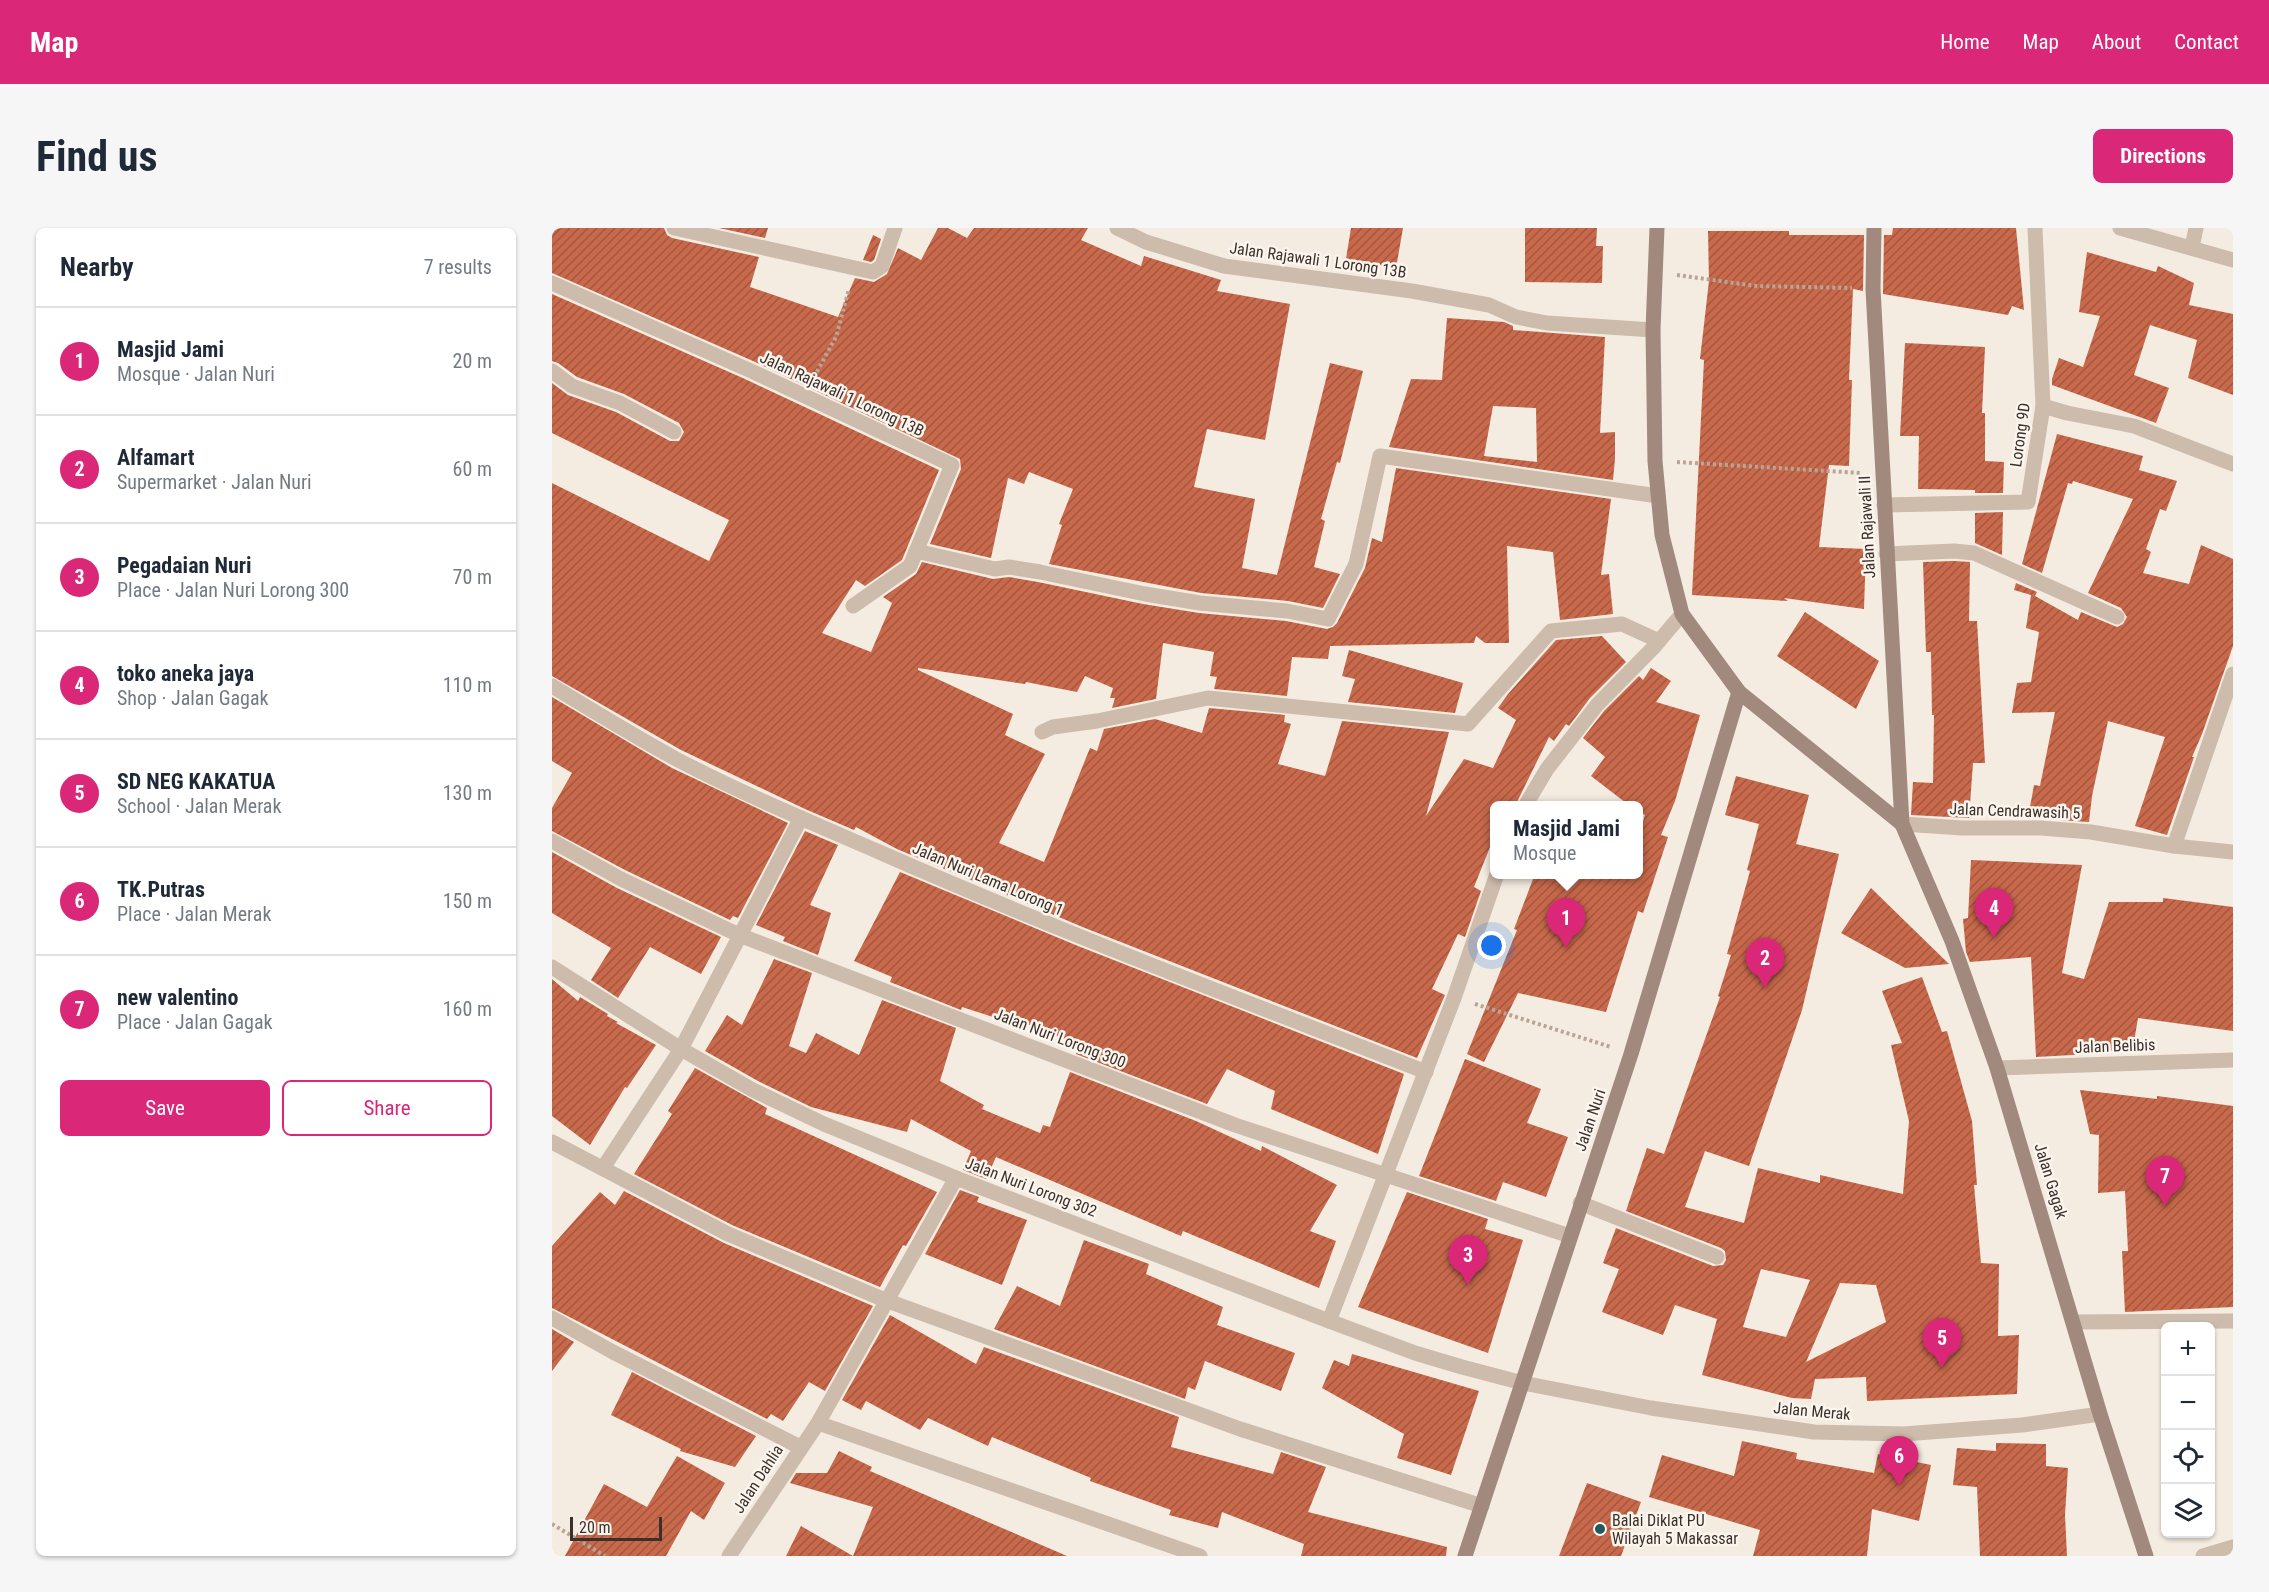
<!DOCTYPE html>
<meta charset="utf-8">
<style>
body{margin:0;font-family:"Roboto Condensed",sans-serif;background:#f6f6f7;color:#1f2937}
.controls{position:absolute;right:18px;bottom:18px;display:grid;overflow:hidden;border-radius:9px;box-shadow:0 2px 4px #0004}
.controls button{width:54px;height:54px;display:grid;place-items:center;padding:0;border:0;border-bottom:2px solid #e0e1e3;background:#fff;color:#1f2937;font:30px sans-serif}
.scale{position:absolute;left:18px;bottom:15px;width:92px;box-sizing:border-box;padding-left:6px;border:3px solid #3b302b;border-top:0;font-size:16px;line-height:21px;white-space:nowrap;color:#3b302b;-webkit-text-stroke:4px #fbf5ee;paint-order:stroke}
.you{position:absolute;left:940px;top:718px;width:21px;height:21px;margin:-15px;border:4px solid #fff;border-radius:50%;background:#1a73e8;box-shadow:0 0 0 9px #1a73e833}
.badge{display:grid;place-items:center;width:39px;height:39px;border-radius:50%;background:#db2777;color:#fff;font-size:20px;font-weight:700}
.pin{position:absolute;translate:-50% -50px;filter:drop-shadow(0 2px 3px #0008)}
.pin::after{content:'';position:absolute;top:32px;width:21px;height:18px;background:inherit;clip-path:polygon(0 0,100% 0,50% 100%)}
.popup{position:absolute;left:938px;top:573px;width:153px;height:78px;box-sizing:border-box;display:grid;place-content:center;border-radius:9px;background:#fff;filter:drop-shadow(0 2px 4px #0005);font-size:20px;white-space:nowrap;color:#747a83}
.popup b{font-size:22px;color:#1f2937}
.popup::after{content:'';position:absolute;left:50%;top:100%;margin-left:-12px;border:12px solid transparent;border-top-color:#fff}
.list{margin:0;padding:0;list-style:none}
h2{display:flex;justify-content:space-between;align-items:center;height:78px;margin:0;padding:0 24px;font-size:26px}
h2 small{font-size:20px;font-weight:400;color:#747a83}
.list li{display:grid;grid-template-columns:39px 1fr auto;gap:18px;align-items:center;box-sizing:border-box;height:108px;padding:0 24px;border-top:2px solid #e0e1e3}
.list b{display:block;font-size:22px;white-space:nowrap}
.list p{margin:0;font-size:20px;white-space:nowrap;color:#747a83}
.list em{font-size:20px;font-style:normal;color:#747a83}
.actions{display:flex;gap:12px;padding:18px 24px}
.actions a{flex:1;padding:14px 0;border:2px solid #db2777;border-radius:9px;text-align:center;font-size:21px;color:#db2777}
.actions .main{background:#db2777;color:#fff}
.icon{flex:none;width:33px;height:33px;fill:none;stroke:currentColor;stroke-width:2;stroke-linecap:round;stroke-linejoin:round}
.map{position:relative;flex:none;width:1681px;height:1328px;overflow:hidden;border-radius:9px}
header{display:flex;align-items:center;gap:36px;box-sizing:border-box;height:84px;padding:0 30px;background:#db2777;color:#fff}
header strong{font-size:28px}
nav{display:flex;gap:33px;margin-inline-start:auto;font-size:21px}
.intro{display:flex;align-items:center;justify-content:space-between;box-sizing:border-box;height:144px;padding:0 36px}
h1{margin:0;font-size:42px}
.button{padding:15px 27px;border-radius:9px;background:#db2777;color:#fff;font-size:21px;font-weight:700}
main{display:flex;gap:36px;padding:0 36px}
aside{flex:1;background:#fff;border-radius:9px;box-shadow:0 2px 4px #0004}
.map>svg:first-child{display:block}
</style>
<header>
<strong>Map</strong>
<nav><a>Home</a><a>Map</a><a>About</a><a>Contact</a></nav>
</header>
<div class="intro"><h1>Find us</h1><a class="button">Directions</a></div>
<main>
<aside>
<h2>Nearby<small>7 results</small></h2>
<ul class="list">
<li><span class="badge">1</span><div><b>Masjid Jami</b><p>Mosque · Jalan Nuri</p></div><em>20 m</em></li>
<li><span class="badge">2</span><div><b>Alfamart</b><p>Supermarket · Jalan Nuri</p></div><em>60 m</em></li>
<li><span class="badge">3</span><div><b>Pegadaian Nuri</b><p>Place · Jalan Nuri Lorong 300</p></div><em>70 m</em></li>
<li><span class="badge">4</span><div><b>toko aneka jaya</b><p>Shop · Jalan Gagak</p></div><em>110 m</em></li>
<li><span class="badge">5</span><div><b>SD NEG KAKATUA</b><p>School · Jalan Merak</p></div><em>130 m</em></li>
<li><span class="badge">6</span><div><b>TK.Putras</b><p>Place · Jalan Merak</p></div><em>150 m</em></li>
<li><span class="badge">7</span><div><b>new valentino</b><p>Place · Jalan Gagak</p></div><em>160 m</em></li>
</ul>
<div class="actions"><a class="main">Save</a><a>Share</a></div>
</aside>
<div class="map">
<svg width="1681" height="1328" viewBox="0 0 1681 1328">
<defs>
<pattern id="building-hatch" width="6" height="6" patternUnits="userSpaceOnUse" patternTransform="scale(1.5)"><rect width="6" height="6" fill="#c8694b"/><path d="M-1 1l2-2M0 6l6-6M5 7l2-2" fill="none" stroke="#a4573f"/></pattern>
</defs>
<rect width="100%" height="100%" fill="#f4ebe1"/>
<!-- building -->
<g fill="url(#building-hatch)" fill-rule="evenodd">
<path d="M 0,0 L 112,0 L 115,7 L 120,10 L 207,29 L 198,59 L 286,89 L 303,50 L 322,54 L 335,46 L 346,20 L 369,32 L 386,0 L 396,0 L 415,10 L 422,0 L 536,0 L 529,12 L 589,38 L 592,28 L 669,52 L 665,63 L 738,76 L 713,212 L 655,201 L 642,259 L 703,271 L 690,340 L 725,347 L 778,135 L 811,143 L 788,235 L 785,234 L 769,291 L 773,293 L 762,339 L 788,346 L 771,380 L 736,373 L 649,365 L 497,336 L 510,297 L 507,296 L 521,261 L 477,244 L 472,256 L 456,250 L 439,330 L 378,316 L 409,241 L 408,231 L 201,133 L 0,45 Z"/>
<path d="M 167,0 L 216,0 L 213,10 Z"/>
<path d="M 799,0 L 851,0 L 844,40 L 794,31 Z"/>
<path d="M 973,0 L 1045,0 L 1044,18 L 1051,18 L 1050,55 L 973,54 Z"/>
<path d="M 1341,0 L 1464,0 L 1472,82 L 1460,78 L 1456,87 L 1331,66 L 1332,7 L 1340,7 Z"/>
<path d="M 1156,3 L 1237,3 L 1237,7 L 1312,7 L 1311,63 L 1301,61 L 1297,152 L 1300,152 L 1297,238 L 1277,237 L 1267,319 L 1314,321 L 1312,381 L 1232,370 L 1236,373 L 1140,367 L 1152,132 L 1148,131 L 1157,53 Z"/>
<path d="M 321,7 L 329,11 L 322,32 L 319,34 L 311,32 Z"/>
<path d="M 1535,24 L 1604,44 L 1606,38 L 1642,55 L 1637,77 L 1681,86 L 1681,167 L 1636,150 L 1645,112 L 1598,97 L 1582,147 L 1617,160 L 1604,195 L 1500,157 L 1500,151 L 1507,130 L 1531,139 L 1548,88 L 1527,84 Z"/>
<path d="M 0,66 L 193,151 L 387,242 L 350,332 L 313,358 L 304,352 L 270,405 L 319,424 L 340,375 L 331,369 L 364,346 L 370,334 L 441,351 L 457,349 L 486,354 L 591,376 L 647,385 L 734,393 L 775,401 L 781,399 L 785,395 L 813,340 L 820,310 L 830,314 L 844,240 L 1059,271 L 1049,347 L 1057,346 L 1061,386 L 1008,392 L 1001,324 L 955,318 L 957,415 L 933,415 L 924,408 L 922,415 L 778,418 L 776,431 L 740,429 L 735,468 L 662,461 L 665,449 L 658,448 L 662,424 L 611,415 L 604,471 L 560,480 L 563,470 L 558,470 L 561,460 L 533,448 L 525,464 L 474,454 L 473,456 L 366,440 L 366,442 L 461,486 L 453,507 L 493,526 L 447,615 L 492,634 L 538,520 L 545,523 L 552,501 L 603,491 L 650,505 L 657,480 L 733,487 L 732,494 L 739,496 L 726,536 L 773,548 L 790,493 L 897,504 L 874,588 L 912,531 L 941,540 L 964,492 L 946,480 L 956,466 L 1004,412 L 1050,408 L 1074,434 L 1038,470 L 1017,498 L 1014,496 L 1002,513 L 997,509 L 963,578 L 942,578 L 942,609 L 922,659 L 929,663 L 913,709 L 906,706 L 880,761 L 893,767 L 865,830 L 533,700 L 345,621 L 304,599 L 302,602 L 253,581 L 129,522 L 0,448 L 0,255 L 157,333 L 177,292 L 0,205 L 0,155 L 16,167 L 64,184 L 118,213 L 127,213 L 132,204 L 127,195 L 72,166 L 25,149 L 6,135 L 0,133 Z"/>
<path d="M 895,90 L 952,94 L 961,98 L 961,102 L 1053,109 L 1048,205 L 1063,204 L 1063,231 L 1061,252 L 837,219 L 859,151 L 890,152 ZM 941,178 L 984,180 L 985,234 L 932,228 Z"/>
<path d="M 1353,115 L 1433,119 L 1430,185 L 1433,185 L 1433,233 L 1452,234 L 1451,265 L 1423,265 L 1423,262 L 1366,261 L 1367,208 L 1348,208 Z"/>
<path d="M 1505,206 L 1591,228 L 1587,242 L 1625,253 L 1614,283 L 1608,281 L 1594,321 L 1599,324 L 1591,345 L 1637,356 L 1649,317 L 1681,331 L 1681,418 L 1650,506 L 1640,529 L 1642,529 L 1615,607 L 1583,598 L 1613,509 L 1556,493 L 1540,568 L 1537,594 L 1476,590 L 1482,557 L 1488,558 L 1503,484 L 1460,485 L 1465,455 L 1479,454 L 1487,404 L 1474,400 L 1479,367 L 1462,362 L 1464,355 L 1485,364 L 1483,368 L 1526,392 L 1529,384 L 1565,399 L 1571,396 L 1575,389 L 1569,380 L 1536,365 L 1581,271 L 1521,253 L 1520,256 L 1516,255 L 1490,345 L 1470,336 Z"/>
<path d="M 1451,284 L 1450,327 L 1423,315 L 1423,285 Z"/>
<path d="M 1402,333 L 1418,334 L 1417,393 L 1425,393 L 1433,535 L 1421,535 L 1417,590 L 1359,587 L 1361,554 L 1381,555 L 1382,487 L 1380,487 L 1379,424 L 1374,424 L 1371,334 Z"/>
<path d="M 1253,384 L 1327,433 L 1304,481 L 1225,428 Z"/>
<path d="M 797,422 L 911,455 L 903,485 L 796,474 L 803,451 L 790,448 Z"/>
<path d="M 1099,440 L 1119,453 L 1104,474 L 1148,487 L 1123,573 L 1109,607 L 1116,609 L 1091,685 L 1086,683 L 1054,784 L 966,765 L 932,834 L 915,826 L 965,702 L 962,701 L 983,646 L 997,646 L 1017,654 L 1019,646 L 1086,646 L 1086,599 L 1089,600 L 1093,587 L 1086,583 L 1086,578 L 1078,578 L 1039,548 L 1053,529 L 1031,510 L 1052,483 L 1087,448 L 1091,452 Z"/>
<path d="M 0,469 L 120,540 L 236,595 L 186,690 L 181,688 L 178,692 L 73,642 L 0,603 L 0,580 L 20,545 L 0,533 Z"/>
<path d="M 1184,548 L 1257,567 L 1244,616 L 1287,626 L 1250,782 L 1197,938 L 1153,923 L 1133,979 L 1192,995 L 1206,940 L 1268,955 L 1268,947 L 1351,966 L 1357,893 L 1339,817 L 1350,815 L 1330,763 L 1370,749 L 1390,804 L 1395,803 L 1420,893 L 1425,957 L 1422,957 L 1429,1035 L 1447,1036 L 1446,1108 L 1467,1107 L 1465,1166 L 1315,1173 L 1314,1149 L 1263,1151 L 1259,1171 L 1240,1170 L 1150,1147 L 1165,1091 L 1123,1077 L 1111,1107 L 1050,1084 L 1067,1041 L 1051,1035 L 1064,1000 L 1161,1038 L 1171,1037 L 1174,1032 L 1173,1023 L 1169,1020 L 1074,983 L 1095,920 L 1112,926 L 1168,769 L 1166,768 L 1179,727 L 1175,726 L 1198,643 L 1195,642 L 1207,596 L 1173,587 ZM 1209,1041 L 1258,1052 L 1234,1109 L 1191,1099 ZM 1288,1055 L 1324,1057 L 1334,1094 L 1254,1134 Z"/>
<path d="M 253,603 L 286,617 L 258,677 L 279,685 L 266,727 L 231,713 L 233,709 L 204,697 Z"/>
<path d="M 0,624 L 65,660 L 169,709 L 149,746 L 98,719 L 66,770 L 39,752 L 59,720 L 0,685 Z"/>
<path d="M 1419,632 L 1530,637 L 1510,745 L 1532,751 L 1557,674 L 1611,674 L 1611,670 L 1681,679 L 1681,803 L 1586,790 L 1581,820 L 1520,827 L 1484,829 L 1479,729 L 1418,734 L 1414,724 L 1411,691 L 1416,690 Z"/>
<path d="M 348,644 L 526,718 L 852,846 L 826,926 L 719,881 L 723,863 L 675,841 L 655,876 L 524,826 L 528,817 L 470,794 L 469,798 L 410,779 L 409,782 L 338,754 L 340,749 L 302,733 Z"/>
<path d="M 1319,660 L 1397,736 L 1353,740 L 1289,705 Z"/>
<path d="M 222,731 L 260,745 L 237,818 L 254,825 L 264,805 L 307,827 L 330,772 L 404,800 L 388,853 L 432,877 L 430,881 L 488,905 L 491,897 L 498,899 L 518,844 L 644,893 L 709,923 L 710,918 L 785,957 L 758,1003 L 784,1013 L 767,1060 L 631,1003 L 629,1008 L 444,929 L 434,951 L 411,942 L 419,923 L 359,891 L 355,904 L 259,879 L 206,853 L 153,823 L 175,787 L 190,797 Z"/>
<path d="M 0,751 L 26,773 L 28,769 L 56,786 L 55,788 L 66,794 L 64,795 L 104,817 L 75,860 L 73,859 L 38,917 L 0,888 Z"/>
<path d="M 913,831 L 989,861 L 975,895 L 1016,909 L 994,969 L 951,954 L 944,973 L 867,948 Z"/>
<path d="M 143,840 L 215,880 L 213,886 L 385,964 L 354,1018 L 351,1017 L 328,1059 L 180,997 L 82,946 L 120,886 L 116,883 Z"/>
<path d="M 1528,862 L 1605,871 L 1605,868 L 1681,878 L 1681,1079 L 1573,1084 L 1570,1023 L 1576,1023 L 1573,963 L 1546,965 L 1547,907 L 1538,906 Z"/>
<path d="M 408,962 L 427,969 L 425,974 L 475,992 L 450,1057 L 373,1026 Z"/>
<path d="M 72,963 L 172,1015 L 321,1078 L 273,1163 L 257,1154 L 231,1193 L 219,1186 L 215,1191 L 0,1080 L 0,1018 L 48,964 L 63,977 Z"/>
<path d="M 855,964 L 936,991 L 933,1001 L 971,1012 L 936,1125 L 806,1079 Z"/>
<path d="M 532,1012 L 597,1036 L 594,1046 L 671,1079 L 665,1097 L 743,1125 L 729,1163 L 653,1133 L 643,1162 L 636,1159 L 633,1171 L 442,1101 L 465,1058 L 508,1078 Z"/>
<path d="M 338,1087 L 424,1136 L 432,1119 L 627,1189 L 619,1219 L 721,1246 L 729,1224 L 774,1239 L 756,1284 L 895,1319 L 894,1328 L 749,1328 L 752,1316 L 670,1284 L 666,1300 L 617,1287 L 619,1282 L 538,1253 L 539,1250 L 440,1209 L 436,1218 L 376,1190 L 368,1202 L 314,1173 L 309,1182 L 290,1172 Z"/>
<path d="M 0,1101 L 22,1114 L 0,1143 Z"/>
<path d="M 800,1126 L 927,1163 L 899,1247 L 845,1230 L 852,1206 L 770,1160 L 782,1132 L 797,1138 Z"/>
<path d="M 80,1144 L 204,1208 L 183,1239 L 128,1223 L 129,1221 L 59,1187 Z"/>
<path d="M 1190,1213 L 1245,1225 L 1244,1231 L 1322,1245 L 1326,1226 L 1379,1237 L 1367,1293 L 1320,1281 L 1315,1328 L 1201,1328 L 1208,1302 L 1097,1269 L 1110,1227 L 1182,1248 Z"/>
<path d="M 1444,1215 L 1494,1216 L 1494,1238 L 1516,1240 L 1513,1287 L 1515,1328 L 1428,1328 L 1425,1259 L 1401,1257 L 1405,1220 L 1444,1223 Z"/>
<path d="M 287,1223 L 320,1239 L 318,1243 L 515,1328 L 234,1328 L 249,1298 L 301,1328 L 321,1279 L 238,1255 L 244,1245 L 275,1245 Z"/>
<path d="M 125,1228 L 173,1255 L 152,1292 L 139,1283 L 114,1328 L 13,1328 L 52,1256 L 95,1279 Z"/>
<path d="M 1035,1255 L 1089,1274 L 1069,1328 L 1007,1328 Z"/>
</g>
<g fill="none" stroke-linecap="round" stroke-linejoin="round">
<!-- path -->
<g stroke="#b9a596" stroke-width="4" stroke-dasharray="3 3" stroke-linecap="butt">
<path d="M 1125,47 L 1204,58 L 1300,60"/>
<path d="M 262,149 L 284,109 L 297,61"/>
<path d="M 1125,234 L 1309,245"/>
<path d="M 923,776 L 1059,819"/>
<path d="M 0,1296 L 53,1328"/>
</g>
<!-- lane -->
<path stroke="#cdbbac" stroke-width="15" d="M 1028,975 L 1165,1029"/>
<!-- street -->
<g stroke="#cdbbac" stroke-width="15">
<path d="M 122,0 L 321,44 L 330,38 L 343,0"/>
<path d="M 565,0 L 594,14 L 672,38 L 860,63 L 937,77 L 964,89 L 995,95 L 1101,102"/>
<path d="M 1568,0 L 1681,32"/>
<path d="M 1640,20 L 1644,0"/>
<path d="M 0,55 L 197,142 L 400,237 L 358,338 L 301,378"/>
<path d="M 0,143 L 20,158 L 68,175 L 122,204"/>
<path d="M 1491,178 L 1515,185 L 1582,198 L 1681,236"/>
<path d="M 1332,277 L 1476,274 L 1491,178 L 1483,0"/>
<path d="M 364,323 L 443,341 L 457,339 L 488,344 L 593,366 L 648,375 L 735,383 L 776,391 L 804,336 L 828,228 L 1106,268"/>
<path d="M 1334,326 L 1402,323 L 1422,325 L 1565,389"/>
<path d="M 0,458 C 41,483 82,508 124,531 C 189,565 258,594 325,623 C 506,703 690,772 874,844"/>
<path d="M 490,504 L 501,499 L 545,493 L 656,470 L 916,496 L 999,403 L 1070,396 L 1107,413"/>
<path d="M 973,578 L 995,541 L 1045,477 L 1102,419 L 1130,386"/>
<path d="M 1350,596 L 1410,600 L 1489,600 L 1539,604 L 1622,618 L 1681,624"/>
<path d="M 0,613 L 69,651 L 187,707 L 683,897 L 1018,1008"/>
<path d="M 1622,618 L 1681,446"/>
<path d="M 0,739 L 129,821 L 201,862 L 272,896 L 404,950 L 777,1093 L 863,1125 L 910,1139 L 971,1155 L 1099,1180 L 1262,1204 L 1352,1206 L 1470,1197 L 1548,1186"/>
<path d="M 1445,840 L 1681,832"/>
<path d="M 0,914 L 176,1006 L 333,1072 L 688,1201 L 930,1278"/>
<path d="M 51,940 L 129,821 L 249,590"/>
<path d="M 0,1090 L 61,1124 L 248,1219"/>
<path d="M 777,1093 L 902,770 L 945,646"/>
<path d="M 1521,1094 L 1681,1093"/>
<path d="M 266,1195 L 648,1328"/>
<path d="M 177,1328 L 266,1195 L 404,950"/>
<path d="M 1651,1328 L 1681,1319"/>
</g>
<!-- secondary -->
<g stroke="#a18a7d" stroke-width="15">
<path d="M 1105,0 L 1101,102 L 1103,233 L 1110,307 L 1130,386 L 1187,464 L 1350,596"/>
<path d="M 1322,0 L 1321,61 L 1350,596 L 1400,713 L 1445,840 L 1548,1186 L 1594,1328"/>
<path d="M 913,1328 L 1079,826 L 1187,464"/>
</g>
</g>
<!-- markers -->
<circle fill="#1f5a5e" stroke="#fbf5ee" stroke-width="2" cx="1048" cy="1301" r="6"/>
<g text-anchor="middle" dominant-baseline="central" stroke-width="5" stroke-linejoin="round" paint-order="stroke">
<!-- street labels -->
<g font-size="16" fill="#3b302b" stroke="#fbf5ee">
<text transform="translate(766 32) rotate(8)">Jalan Rajawali 1 Lorong 13B</text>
<text transform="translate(290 166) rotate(25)">Jalan Rajawali 1 Lorong 13B</text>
<text transform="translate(1468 207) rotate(-82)">Lorong 9D</text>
<text transform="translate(1315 299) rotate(-93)">Jalan Rajawali II</text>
<text transform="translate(1463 583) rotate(2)">Jalan Cendrawasih 5</text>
<text transform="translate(436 651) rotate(23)">Jalan Nuri Lama Lorong 1</text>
<text transform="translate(508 810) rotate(21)">Jalan Nuri Lorong 300</text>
<text transform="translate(1563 818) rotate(-2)">Jalan Belibis</text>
<text transform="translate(1038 892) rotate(-71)">Jalan Nuri</text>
<text transform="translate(1499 953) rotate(73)">Jalan Gagak</text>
<text transform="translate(479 959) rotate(21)">Jalan Nuri Lorong 302</text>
<text transform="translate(1260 1183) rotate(5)">Jalan Merak</text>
<text transform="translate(206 1251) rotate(-57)">Jalan Dahlia</text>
</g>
<!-- poi labels -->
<g font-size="16" fill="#3b302b" stroke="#fbf5ee" text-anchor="start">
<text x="1060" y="1292">Balai Diklat PU<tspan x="1060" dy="18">Wilayah 5 Makassar</tspan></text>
</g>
</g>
</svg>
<div class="controls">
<button>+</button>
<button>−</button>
<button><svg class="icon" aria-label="locate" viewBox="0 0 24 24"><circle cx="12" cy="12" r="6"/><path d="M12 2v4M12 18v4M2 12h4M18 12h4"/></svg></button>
<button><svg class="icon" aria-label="layers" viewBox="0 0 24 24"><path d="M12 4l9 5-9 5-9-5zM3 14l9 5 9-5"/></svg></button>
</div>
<div class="scale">20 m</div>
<div class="you"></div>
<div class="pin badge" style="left:1014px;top:720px">1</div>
<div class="popup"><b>Masjid Jami</b>Mosque</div>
<div class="pin badge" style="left:1213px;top:760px">2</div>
<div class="pin badge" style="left:916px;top:1057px">3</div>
<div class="pin badge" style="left:1442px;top:710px">4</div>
<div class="pin badge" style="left:1390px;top:1140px">5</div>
<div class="pin badge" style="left:1347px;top:1258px">6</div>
<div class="pin badge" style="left:1613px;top:978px">7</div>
</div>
</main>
